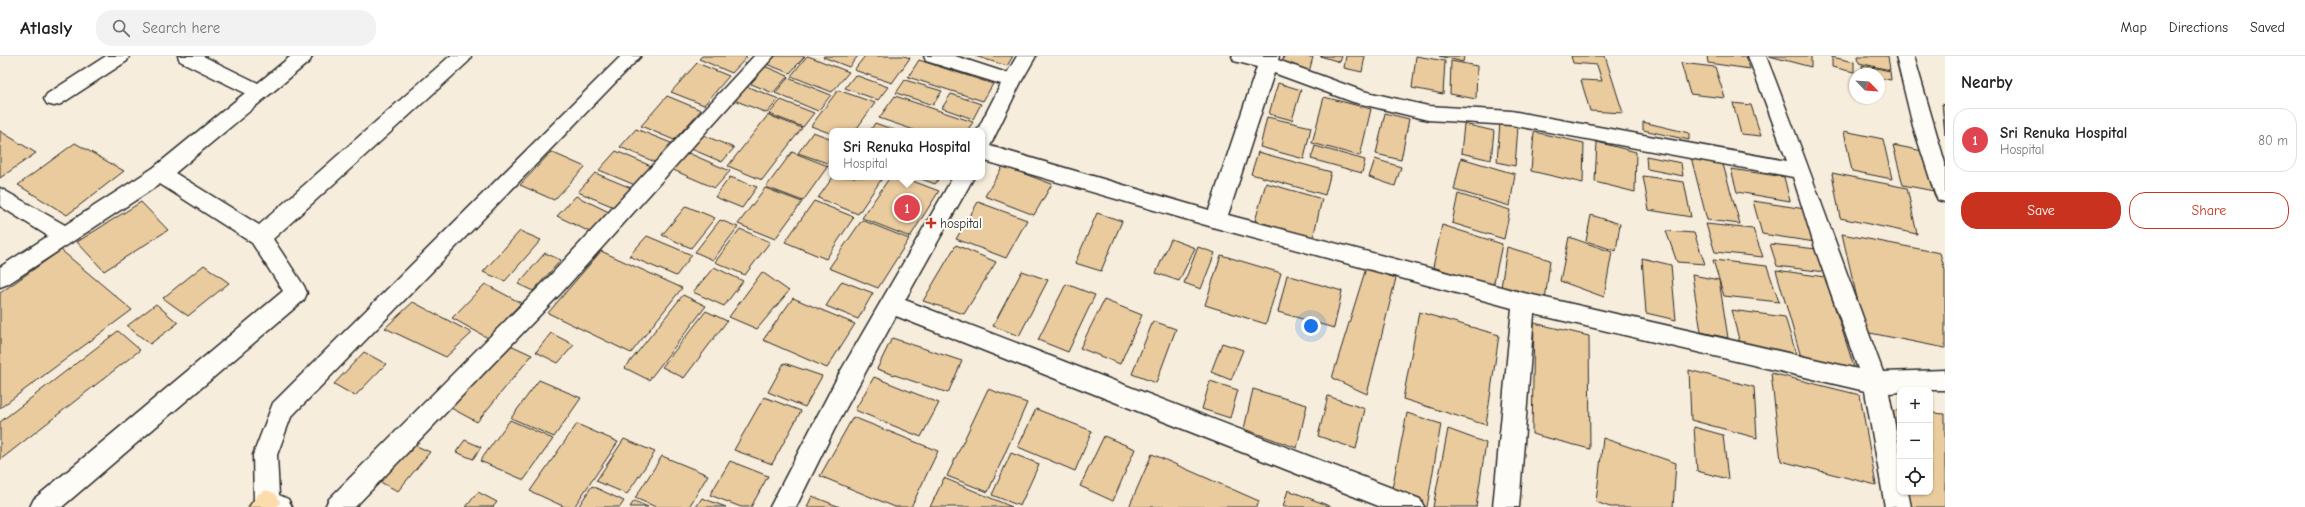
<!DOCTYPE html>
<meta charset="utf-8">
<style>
body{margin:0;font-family:"Comic Neue",sans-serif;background:#f2f2f2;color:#202124}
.controls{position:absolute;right:12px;bottom:12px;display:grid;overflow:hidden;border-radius:8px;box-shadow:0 1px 3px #0004}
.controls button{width:36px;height:36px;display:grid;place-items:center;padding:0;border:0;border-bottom:1px solid #e0e0e0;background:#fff;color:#202124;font:20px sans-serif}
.compass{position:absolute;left:1849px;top:12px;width:36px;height:36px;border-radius:50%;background:#fff;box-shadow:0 1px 3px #0004;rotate:115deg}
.you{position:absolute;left:1311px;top:270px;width:14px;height:14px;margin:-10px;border:3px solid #fff;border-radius:50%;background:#1a73e8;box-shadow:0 0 0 6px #1a73e833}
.badge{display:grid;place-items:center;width:26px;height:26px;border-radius:50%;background:#c8321e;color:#fff;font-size:13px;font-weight:700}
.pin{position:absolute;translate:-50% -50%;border:2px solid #fff;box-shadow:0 1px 4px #0006}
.popup{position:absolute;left:829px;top:72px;width:156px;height:52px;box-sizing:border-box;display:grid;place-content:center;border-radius:8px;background:#fff;filter:drop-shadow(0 1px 3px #0005);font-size:13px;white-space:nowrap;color:#757577}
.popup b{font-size:15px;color:#202124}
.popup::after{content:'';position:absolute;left:50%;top:100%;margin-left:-8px;border:8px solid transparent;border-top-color:#fff}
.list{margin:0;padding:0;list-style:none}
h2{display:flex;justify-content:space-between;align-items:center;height:52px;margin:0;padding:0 16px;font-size:17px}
h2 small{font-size:13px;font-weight:400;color:#757577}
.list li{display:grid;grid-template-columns:26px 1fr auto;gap:12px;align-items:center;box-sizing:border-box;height:64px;margin:0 8px 8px;padding:0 8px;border:1px solid #e0e0e0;border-radius:16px}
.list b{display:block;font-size:15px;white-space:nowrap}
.list p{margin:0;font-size:13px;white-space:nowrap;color:#757577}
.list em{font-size:13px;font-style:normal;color:#757577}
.actions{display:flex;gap:8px;padding:12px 16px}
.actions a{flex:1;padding:9px 0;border:1px solid #c8321e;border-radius:16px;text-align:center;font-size:14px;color:#c8321e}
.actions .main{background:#c8321e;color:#fff}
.icon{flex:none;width:22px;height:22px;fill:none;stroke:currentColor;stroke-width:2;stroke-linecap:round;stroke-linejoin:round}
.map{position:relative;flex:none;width:1945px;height:451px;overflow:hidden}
header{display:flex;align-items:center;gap:24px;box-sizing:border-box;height:56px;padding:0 20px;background:#fff;border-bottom:1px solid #e0e0e0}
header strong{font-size:19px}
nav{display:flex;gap:22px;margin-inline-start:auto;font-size:14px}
.search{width:280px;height:36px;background:#f2f2f2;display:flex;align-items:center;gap:10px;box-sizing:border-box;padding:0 14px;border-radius:16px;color:#757577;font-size:15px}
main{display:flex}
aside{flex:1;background:#fff}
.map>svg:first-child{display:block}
</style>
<header>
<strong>Atlasly</strong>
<div class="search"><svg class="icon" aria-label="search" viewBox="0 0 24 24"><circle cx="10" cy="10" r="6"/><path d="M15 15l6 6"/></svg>Search here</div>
<nav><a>Map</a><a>Directions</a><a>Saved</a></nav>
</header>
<main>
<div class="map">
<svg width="1945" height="451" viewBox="0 0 1945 451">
<rect width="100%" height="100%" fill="#f7eddc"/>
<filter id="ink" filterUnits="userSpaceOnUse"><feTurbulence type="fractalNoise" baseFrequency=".025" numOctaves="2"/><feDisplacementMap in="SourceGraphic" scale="8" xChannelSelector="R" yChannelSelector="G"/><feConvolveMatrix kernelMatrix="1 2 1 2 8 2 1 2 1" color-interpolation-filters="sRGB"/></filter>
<g filter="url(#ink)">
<!-- building -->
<g fill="#eacb9d" stroke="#2b2b2b">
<path d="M 702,0 L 744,0 L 747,1 L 732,17 L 699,3 Z"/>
<path d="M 773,0 L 805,0 L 790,17 L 766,8 Z"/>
<path d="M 807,0 L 808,0 L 849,16 L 832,36 L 791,20 Z"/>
<path d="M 824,0 L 858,0 L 849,11 L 823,1 Z"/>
<path d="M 865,0 L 904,0 L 910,2 L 892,27 L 854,14 Z"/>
<path d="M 975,0 L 1013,0 L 1007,10 Z"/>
<path d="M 1284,0 L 1313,1 L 1309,16 L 1281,9 Z"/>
<path d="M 1320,0 L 1342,0 L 1340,6 Z"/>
<path d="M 1346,0 L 1365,0 L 1362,16 L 1344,12 Z"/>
<path d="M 1416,0 L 1445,5 L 1443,38 L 1412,32 Z"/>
<path d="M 1439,0 L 1464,0 L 1463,6 Z"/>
<path d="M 1571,0 L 1605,0 L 1623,57 L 1590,55 L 1581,24 L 1602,25 L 1597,9 L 1573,7 Z"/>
<path d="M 1707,0 L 1746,0 L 1750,13 L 1708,7 Z"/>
<path d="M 1769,0 L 1811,0 L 1811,11 Z"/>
<path d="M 1858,0 L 1888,0 L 1890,14 L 1859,7 Z"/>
<path d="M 1832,1 L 1854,6 L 1854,16 L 1832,11 Z"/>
<path d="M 919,4 L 993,28 L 983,45 L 908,21 Z"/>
<path d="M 1451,5 L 1477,10 L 1476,43 L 1450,38 Z"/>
<path d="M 697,7 L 729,20 L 704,49 L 671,36 Z"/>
<path d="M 1681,7 L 1715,11 L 1725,42 L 1690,38 Z"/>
<path d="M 1862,9 L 1890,15 L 1891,24 L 1879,22 L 1879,18 L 1863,18 Z"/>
<path d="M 764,10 L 788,20 L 773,37 L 749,27 Z"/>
<path d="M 855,19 L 888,31 L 878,44 L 845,32 Z"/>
<path d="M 788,22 L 831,39 L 818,55 L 775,37 Z"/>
<path d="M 905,24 L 942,35 L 933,49 L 896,37 Z"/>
<path d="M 1278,27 L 1301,34 L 1292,64 L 1269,58 Z"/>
<path d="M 746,30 L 779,43 L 767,57 L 734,44 Z"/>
<path d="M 838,34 L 875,47 L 855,75 L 832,75 L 832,78 L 811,70 Z"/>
<path d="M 951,38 L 981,48 L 973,63 L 942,52 Z"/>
<path d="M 667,40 L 701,54 L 674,84 L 641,70 Z"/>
<path d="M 895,40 L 973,66 L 967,75 L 917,75 L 879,62 Z"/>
<path d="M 1324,41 L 1371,53 L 1360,100 L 1312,87 Z"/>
<path d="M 781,44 L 814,57 L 803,71 L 769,58 Z"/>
<path d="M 1733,47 L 1751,49 L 1761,80 L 1741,78 Z"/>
<path d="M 1942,48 L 1945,49 L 1945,79 Z"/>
<path d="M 1385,57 L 1409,63 L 1401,104 L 1376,98 Z"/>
<path d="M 768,59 L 802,72 L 762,124 L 728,110 Z"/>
<path d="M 1267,61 L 1311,71 L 1304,103 L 1260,91 Z"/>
<path d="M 1500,66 L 1518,70 L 1515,110 L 1497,106 Z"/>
<path d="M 1643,66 L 1689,77 L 1689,84 L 1643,74 Z"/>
<path d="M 875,67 L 897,75 L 870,75 Z"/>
<path d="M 1464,68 L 1494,75 L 1491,104 L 1461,97 Z"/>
<path d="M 636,73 L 671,87 L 655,106 L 620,91 Z"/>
<path d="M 0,75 L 36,97 L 0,122 Z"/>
<path d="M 1844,75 L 1883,83 L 1892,123 L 1852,115 Z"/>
<path d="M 813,76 L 832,83 L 832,100 L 827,107 L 798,97 Z"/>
<path d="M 1534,76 L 1584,87 L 1583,127 L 1531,115 Z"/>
<path d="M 701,78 L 734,92 L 722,106 L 689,92 Z"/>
<path d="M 1597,86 L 1636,96 L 1635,136 L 1595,126 Z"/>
<path d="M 75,87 L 124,115 L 67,159 L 18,129 Z"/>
<path d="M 1893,89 L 1923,95 L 1934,135 L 1903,129 Z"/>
<path d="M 1315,90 L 1365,104 L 1362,117 L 1311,103 Z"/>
<path d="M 616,95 L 651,110 L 635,129 L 599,114 Z"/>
<path d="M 551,96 L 585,111 L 554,144 L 520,129 Z"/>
<path d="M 686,96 L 730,115 L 715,132 L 671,113 Z"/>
<path d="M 792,96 L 828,110 L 803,145 L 766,131 Z"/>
<path d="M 1258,96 L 1331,116 L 1325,139 L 1251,118 Z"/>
<path d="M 1646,100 L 1681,107 L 1683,120 L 1647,113 Z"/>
<path d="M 1691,101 L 1722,105 L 1740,168 L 1707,164 Z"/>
<path d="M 1461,102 L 1515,118 L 1510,150 L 1454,134 Z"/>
<path d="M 1375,103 L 1401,111 L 1395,130 L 1369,121 Z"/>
<path d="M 1003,110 L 1052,128 L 1034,159 L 985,140 Z"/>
<path d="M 1731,113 L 1784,121 L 1790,145 L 1737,136 Z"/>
<path d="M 595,117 L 631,132 L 614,151 L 578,136 Z"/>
<path d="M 1832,117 L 1907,132 L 1917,178 L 1840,162 Z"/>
<path d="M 1643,120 L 1684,126 L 1691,161 L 1649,154 Z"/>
<path d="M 730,121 L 757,131 L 742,152 L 715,141 Z"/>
<path d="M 833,121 L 883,121 L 858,158 L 818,142 Z"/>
<path d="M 890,121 L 902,121 L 939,135 L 910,181 L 862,162 Z"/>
<path d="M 916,121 L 940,121 L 935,128 Z"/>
<path d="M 1266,127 L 1322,143 L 1313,182 L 1255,165 Z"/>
<path d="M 765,132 L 802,146 L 775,183 L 738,168 Z"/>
<path d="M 1458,138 L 1510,154 L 1504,183 L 1452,167 Z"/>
<path d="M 576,140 L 611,157 L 592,177 L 557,160 Z"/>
<path d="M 814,145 L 854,161 L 826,203 L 785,186 Z"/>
<path d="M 1753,145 L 1805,153 L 1815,186 L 1762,178 Z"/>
<path d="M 141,146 L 168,174 L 104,215 L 77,186 Z"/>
<path d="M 978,146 L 1027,164 L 1006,202 L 956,183 Z"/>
<path d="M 686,150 L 715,162 L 691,192 L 662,179 Z"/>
<path d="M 1097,157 L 1122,165 L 1101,215 L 1075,207 Z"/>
<path d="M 1591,159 L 1620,168 L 1616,195 L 1586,185 Z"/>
<path d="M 720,164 L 738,171 L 713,204 L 695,196 Z"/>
<path d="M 862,164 L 909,183 L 878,232 L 829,212 Z"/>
<path d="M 1706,168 L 1753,173 L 1763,201 L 1715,196 Z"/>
<path d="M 1442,169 L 1502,188 L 1493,231 L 1433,211 Z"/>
<path d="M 740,173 L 770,186 L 745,219 L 715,206 Z"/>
<path d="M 520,175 L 541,184 L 505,225 L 483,216 Z"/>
<path d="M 1666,175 L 1694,177 L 1705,208 L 1677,206 Z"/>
<path d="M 1842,178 L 1940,197 L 1945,214 L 1945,292 L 1865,276 Z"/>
<path d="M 647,180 L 692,199 L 676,220 L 629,200 Z"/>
<path d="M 1569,181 L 1612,196 L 1604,241 L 1560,225 Z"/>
<path d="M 1171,183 L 1195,192 L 1179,225 L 1156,217 Z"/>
<path d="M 1770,188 L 1817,193 L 1825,216 L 1777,210 Z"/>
<path d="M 956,189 L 996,206 L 964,258 L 923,245 Z"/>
<path d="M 1198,191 L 1215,197 L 1201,233 L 1184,227 Z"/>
<path d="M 1507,191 L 1550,204 L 1545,245 L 1501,232 Z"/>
<path d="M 61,194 L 132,254 L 0,352 L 0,237 Z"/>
<path d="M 601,195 L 682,232 L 631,297 L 548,257 Z"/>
<path d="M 545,197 L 561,204 L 533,235 L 518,228 Z"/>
<path d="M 1221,199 L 1281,217 L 1266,268 L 1205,249 Z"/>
<path d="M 1642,202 L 1671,209 L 1676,264 L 1646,257 Z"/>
<path d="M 1713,204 L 1767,210 L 1779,246 L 1724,240 Z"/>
<path d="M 204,209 L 229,227 L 188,260 L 163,242 Z"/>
<path d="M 714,211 L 743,225 L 724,250 L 693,236 Z"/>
<path d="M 1366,212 L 1396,222 L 1367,338 L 1332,322 Z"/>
<path d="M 1776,214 L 1825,221 L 1856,317 L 1803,308 Z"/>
<path d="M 1022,215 L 1048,224 L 1019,280 L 993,270 Z"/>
<path d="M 762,216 L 789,235 L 757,273 L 729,261 Z"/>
<path d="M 1287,219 L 1342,235 L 1334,272 L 1278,256 Z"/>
<path d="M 1692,219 L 1719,224 L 1728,282 L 1701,276 Z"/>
<path d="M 842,225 L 873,237 L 858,263 L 826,250 Z"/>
<path d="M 485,228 L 521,247 L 488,282 L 452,262 Z"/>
<path d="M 1066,228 L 1095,239 L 1068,296 L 1038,284 Z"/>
<path d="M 683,239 L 706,250 L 649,324 L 625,312 Z"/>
<path d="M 793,242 L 855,268 L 827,312 L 763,284 Z"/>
<path d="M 1104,244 L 1142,259 L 1120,308 L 1080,292 Z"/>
<path d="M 413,246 L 472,277 L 446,301 L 385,272 Z"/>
<path d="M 156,248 L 178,267 L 150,288 L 127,270 Z"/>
<path d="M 1731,254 L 1785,261 L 1797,301 L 1742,294 Z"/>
<path d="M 706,255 L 727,265 L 684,322 L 662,311 Z"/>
<path d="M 1419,256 L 1499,279 L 1486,369 L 1403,343 Z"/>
<path d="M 1153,265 L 1176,273 L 1156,327 L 1132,318 Z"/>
<path d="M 1534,267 L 1589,280 L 1590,393 L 1532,378 Z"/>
<path d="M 118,275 L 140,294 L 0,404 L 0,366 Z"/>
<path d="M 551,277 L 574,289 L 558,307 L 536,296 Z"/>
<path d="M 892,282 L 962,305 L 948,337 L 877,313 Z"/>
<path d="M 506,287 L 532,299 L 477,366 L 451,352 Z"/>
<path d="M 1222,287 L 1243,294 L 1231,324 L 1211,316 Z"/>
<path d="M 364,296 L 386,308 L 355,340 L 334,328 Z"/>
<path d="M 784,307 L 822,320 L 805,351 L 768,336 Z"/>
<path d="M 1689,314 L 1754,331 L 1757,382 L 1691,364 Z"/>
<path d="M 1771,317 L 1860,339 L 1876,429 L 1781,405 Z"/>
<path d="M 874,321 L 939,347 L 921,381 L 855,354 Z"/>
<path d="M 539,324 L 581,342 L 554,381 L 511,362 Z"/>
<path d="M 1210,325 L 1238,334 L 1230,362 L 1202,353 Z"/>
<path d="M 988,333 L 1027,347 L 988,436 L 947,420 Z"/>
<path d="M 1253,333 L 1307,349 L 1297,392 L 1244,373 Z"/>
<path d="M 1328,340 L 1365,353 L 1356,393 L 1318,380 Z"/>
<path d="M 764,341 L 801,355 L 772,408 L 734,394 Z"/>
<path d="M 1036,353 L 1092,375 L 1075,415 L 1018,391 Z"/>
<path d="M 1891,354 L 1900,355 L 1900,407 Z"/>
<path d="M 1407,357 L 1441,368 L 1427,451 L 1391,438 Z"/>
<path d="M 1930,357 L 1945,358 L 1945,451 L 1908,451 L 1905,436 L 1930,436 Z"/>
<path d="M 853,361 L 938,395 L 911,451 L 895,451 L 820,420 Z"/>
<path d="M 510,364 L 553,383 L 524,424 L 480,405 Z"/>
<path d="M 577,368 L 618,386 L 574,451 L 565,451 L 530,435 Z"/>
<path d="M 1694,371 L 1723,379 L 1728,423 L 1697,415 Z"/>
<path d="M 1448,373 L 1486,387 L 1476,451 L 1433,451 Z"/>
<path d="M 1104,380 L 1135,393 L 1113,445 L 1080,430 Z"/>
<path d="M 1603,382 L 1676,407 L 1673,451 L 1610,451 L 1596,446 Z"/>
<path d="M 624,383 L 655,396 L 627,438 L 596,425 Z"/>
<path d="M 465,384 L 481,391 L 473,403 L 456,396 Z"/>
<path d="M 410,387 L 430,396 L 398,435 L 378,425 Z"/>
<path d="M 1011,397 L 1039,408 L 1020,450 L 992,439 Z"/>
<path d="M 1152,398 L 1259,445 L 1257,451 L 1129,451 Z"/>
<path d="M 662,400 L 708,419 L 689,451 L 656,451 L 635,442 Z"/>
<path d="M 730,405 L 768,420 L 751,451 L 741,451 L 710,439 Z"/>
<path d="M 944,422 L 1012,451 L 930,451 Z"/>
<path d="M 592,430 L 624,445 L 620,451 L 578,451 Z"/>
<path d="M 1288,434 L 1332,451 L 1283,451 Z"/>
<path d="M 478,436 L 497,446 L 493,451 L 466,451 Z"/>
<path d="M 812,440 L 840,451 L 807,451 Z"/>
<path d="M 702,442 L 726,451 L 696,451 Z"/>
<path d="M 634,445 L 648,451 L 630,451 Z"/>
</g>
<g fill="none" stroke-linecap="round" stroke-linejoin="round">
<!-- street casing -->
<g stroke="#2b2b2b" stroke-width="3">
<g id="street">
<path d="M 106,0 L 129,0 L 127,5 L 61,48 L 54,50 L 47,48 L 44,43 L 47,38 Z"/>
<path d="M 178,0 L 203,0 L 258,27 L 291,0 L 312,0 L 310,5 L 175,117 L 259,169 L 450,0 L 471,0 L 469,5 L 273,183 L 304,230 L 307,237 L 304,244 L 62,451 L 30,451 L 34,443 L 283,235 L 252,187 L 160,128 L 8,228 L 0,231 L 0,211 L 48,180 L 0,150 L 0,132 L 65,169 L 153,112 L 245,37 L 180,5 Z"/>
<path d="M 621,0 L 641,0 L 291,361 L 277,399 L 279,439 L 288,443 L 292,451 L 257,451 L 254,446 L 253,399 L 273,347 Z"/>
<path d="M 754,0 L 774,0 L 562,236 L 355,451 L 325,451 L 329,443 L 546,224 Z"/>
<path d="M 924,0 L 955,0 L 1007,17 L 1017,0 L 1036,0 L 1021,26 L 990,90 L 1209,154 L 1257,11 L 1234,5 L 1232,0 L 1279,0 L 1278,4 L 1363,35 L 1428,50 L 1511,55 L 1787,105 L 1748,0 L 1766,0 C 1807,105 1844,211 1883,316 L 1945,314 L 1945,334 L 1900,334 L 1900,336 L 1889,337 L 1900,396 L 1900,436 L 1908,436 L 1911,451 L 1885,451 L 1865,335 L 1534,258 L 1519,451 L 1493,451 L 1512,252 L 1216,172 L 982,104 L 982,75 L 977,75 L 1001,28 L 926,5 ZM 1274,17 L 1353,46 L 1428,64 L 1511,69 L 1793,121 L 1816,195 L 1858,313 L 1524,237 L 1228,159 Z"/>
<path d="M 1896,0 L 1914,0 L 1945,107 L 1945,146 L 1938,144 L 1935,138 L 1913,70 Z"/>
<path d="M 953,121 L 974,121 L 905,244 L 1420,443 L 1424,451 L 1381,451 L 896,260 L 834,374 L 796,451 L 770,451 L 839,318 Z"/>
</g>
</g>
<!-- primary casing -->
<g stroke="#2b2b2b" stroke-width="3">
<path id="primary" d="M 267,434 L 276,438 L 280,446 L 277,451 L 249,451 L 258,438 Z"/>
</g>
<!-- street -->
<use href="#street" fill="#fdfcf7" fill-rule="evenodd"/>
<!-- primary -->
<use href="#primary" fill="#fddcac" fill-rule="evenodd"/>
</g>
</g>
<!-- markers -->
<path fill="#c8321e" stroke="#fdfcf7" stroke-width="1.5" d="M929 161h4v4h4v4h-4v4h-4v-4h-4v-4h4z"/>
<g text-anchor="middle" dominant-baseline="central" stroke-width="4" stroke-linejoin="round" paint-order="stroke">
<!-- poi labels -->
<g font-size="13" fill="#2b2b2b" stroke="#fdfcf7" text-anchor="start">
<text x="940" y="167">hospital</text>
</g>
</g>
</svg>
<div class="controls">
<button>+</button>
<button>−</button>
<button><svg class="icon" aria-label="locate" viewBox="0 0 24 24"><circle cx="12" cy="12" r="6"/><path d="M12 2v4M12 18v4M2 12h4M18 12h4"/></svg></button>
</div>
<svg class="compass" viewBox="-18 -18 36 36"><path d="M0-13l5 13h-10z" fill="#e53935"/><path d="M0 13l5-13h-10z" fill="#757577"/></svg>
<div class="you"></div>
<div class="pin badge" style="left:907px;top:152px;background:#e0444e">1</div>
<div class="popup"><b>Sri Renuka Hospital</b>Hospital</div>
</div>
<aside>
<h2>Nearby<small></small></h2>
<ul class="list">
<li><span class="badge" style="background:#e0444e">1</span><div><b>Sri Renuka Hospital</b><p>Hospital</p></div><em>80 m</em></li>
</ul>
<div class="actions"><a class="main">Save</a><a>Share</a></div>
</aside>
</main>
